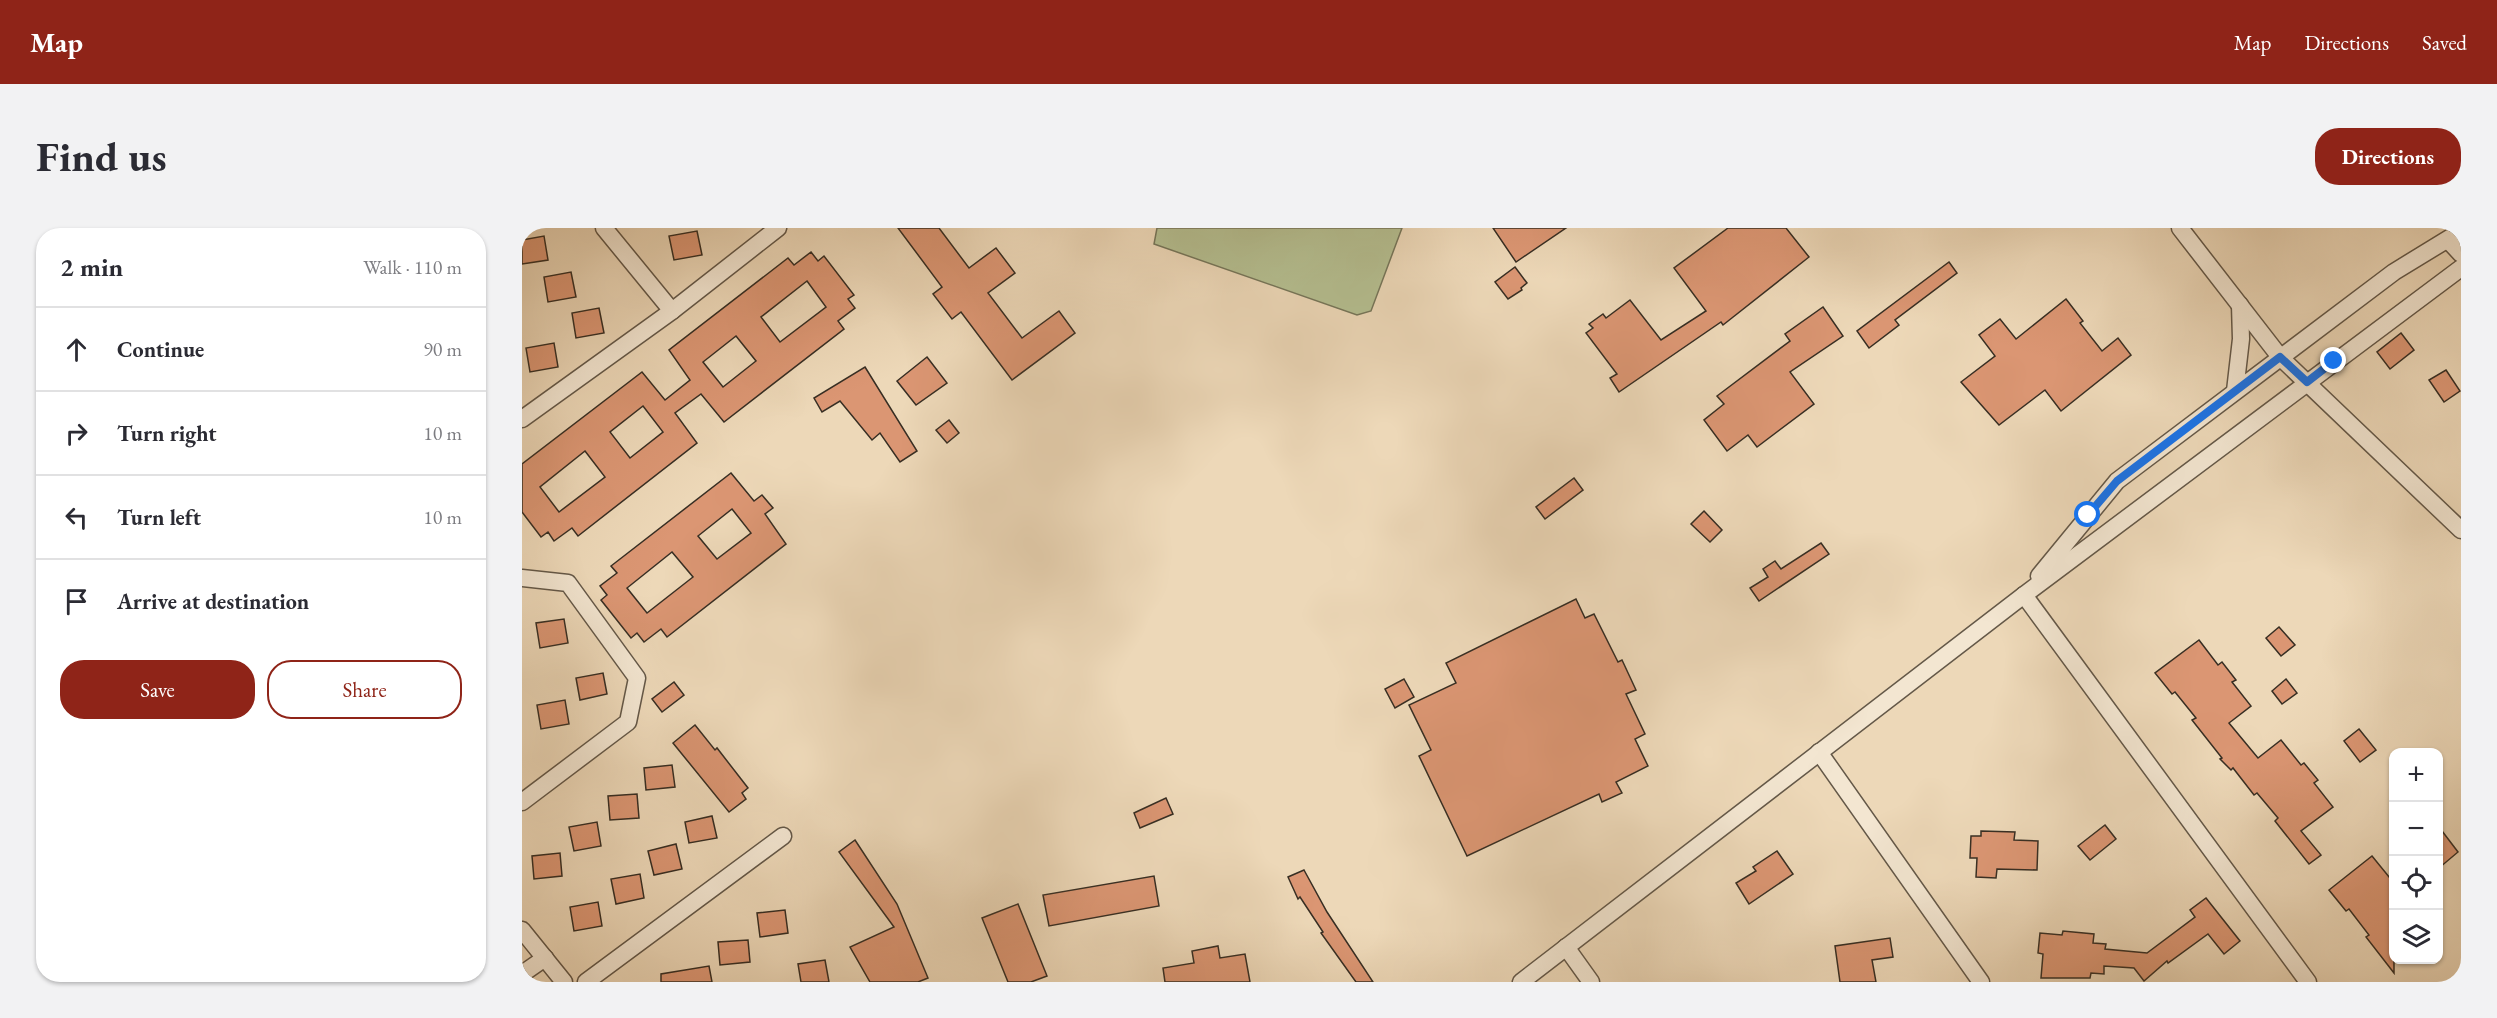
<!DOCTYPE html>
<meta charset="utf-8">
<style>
body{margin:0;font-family:"EB Garamond",serif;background:#f2f2f3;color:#2b2b33}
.controls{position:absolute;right:18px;bottom:18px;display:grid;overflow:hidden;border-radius:12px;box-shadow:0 2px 4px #0004}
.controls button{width:54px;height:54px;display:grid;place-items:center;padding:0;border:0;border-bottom:2px solid #e1e1e2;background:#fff;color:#2b2b33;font:30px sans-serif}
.stop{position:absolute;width:18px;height:18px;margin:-14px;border:4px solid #1a73e8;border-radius:50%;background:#fff}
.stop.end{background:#1a73e8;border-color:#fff;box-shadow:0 2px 6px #0008}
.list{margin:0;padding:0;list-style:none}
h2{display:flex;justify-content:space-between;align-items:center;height:78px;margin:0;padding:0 24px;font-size:26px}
h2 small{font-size:20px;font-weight:400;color:#7c7c81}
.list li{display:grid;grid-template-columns:39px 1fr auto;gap:18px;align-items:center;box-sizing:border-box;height:84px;padding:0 24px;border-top:2px solid #e1e1e2}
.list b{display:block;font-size:22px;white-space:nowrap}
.list em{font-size:20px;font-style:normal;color:#7c7c81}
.actions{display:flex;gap:12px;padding:18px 24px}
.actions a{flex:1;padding:14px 0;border:2px solid #8f2418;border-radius:24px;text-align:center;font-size:21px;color:#8f2418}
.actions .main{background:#8f2418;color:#fff}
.icon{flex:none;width:33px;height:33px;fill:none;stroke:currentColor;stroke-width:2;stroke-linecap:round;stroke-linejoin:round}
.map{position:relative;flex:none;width:1939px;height:754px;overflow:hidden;border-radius:24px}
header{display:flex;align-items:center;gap:36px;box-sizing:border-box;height:84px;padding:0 30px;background:#8f2418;color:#fff}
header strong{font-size:28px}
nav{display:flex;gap:33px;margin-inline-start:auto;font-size:21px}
.intro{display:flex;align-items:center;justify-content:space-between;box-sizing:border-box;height:144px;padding:0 36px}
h1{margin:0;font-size:42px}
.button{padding:15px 27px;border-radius:24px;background:#8f2418;color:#fff;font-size:21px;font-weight:700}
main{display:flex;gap:36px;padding:0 36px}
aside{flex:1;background:#fff;border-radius:24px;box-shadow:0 2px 4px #0004}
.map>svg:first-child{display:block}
</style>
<header>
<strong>Map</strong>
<nav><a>Map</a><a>Directions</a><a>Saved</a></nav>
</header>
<div class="intro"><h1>Find us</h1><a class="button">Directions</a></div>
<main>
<aside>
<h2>2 min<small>Walk · 110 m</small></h2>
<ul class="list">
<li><svg class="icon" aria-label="ahead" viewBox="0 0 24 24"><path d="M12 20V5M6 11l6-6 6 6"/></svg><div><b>Continue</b></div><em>90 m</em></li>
<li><svg class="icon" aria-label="right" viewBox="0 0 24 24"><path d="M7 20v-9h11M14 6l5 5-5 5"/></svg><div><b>Turn right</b></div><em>10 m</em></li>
<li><svg class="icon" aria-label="left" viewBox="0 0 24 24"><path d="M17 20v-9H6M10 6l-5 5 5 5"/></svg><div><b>Turn left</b></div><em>10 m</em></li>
<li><svg class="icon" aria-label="arrive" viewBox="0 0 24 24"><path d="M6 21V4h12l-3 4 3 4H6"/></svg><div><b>Arrive at destination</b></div></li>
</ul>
<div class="actions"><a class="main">Save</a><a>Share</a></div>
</aside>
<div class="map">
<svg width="1939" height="754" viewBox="0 0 1939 754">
<rect width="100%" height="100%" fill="#edd8b8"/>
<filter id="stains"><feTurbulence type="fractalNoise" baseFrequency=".00333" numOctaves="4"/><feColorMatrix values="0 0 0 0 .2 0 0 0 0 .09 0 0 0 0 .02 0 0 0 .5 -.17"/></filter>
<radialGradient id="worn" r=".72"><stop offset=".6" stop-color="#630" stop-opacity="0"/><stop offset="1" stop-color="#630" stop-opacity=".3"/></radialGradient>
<!-- green -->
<path fill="#b5bf91" stroke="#76765a" stroke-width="1.5" d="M 635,0 L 880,0 L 849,83 L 835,87 L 632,16 Z"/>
<!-- building -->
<g fill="#db9673" stroke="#372e23" stroke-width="1.5" fill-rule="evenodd">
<path d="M 376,0 L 417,0 L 447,40 L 474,20 L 493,45 L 466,65 L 500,110 L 537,83 L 553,105 L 490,152 L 439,84 L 430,91 L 411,66 L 420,59 Z"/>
<path d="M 971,0 L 1044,0 L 994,34 Z"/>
<path d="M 1206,0 L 1264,0 L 1287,29 L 1201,97 L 1199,94 L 1097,164 L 1088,150 L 1095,146 L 1064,105 L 1071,100 L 1067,96 L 1081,86 L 1084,90 L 1108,72 L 1139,112 L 1184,83 L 1152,40 Z"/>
<path d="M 175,3 L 180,27 L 152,32 L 147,8 Z"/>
<path d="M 22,8 L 26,32 L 0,36 L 0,12 Z"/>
<path d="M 289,24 L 296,33 L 302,28 L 332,67 L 326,71 L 333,80 L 316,93 L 322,101 L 202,194 L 179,166 L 153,185 L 175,215 L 56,308 L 50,300 L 32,313 L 26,304 L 19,309 L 0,284 L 0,236 L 120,144 L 143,172 L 168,152 L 147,122 L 266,30 L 272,37 ZM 285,53 L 304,79 L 258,114 L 239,89 ZM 214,108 L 234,133 L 201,159 L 181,134 ZM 121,178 L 141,204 L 108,230 L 88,204 ZM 63,223 L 83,249 L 37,284 L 18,259 Z"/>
<path d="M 1427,34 L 1435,45 L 1373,92 L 1377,97 L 1347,120 L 1335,103 Z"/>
<path d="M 993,39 L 1005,55 L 999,60 L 1000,62 L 986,71 L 973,54 Z"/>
<path d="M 49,44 L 54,69 L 26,74 L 22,49 Z"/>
<path d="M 1544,71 L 1561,93 L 1558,95 L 1580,123 L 1596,110 L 1609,127 L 1539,183 L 1523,162 L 1477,197 L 1439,154 L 1473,128 L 1457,107 L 1478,91 L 1494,111 Z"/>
<path d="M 1301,79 L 1321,108 L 1268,144 L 1292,176 L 1235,219 L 1226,207 L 1205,223 L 1182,192 L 1202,176 L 1195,168 L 1268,113 L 1263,106 Z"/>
<path d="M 77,80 L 82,105 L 54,110 L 50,85 Z"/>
<path d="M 1879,105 L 1892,122 L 1868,141 L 1855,124 Z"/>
<path d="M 32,115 L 36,139 L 8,144 L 4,120 Z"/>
<path d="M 405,129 L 425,155 L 394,177 L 375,153 Z"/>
<path d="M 343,139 L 395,223 L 378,234 L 358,205 L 350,212 L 318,173 L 300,184 L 292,170 Z"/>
<path d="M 1924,142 L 1938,163 L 1922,174 L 1907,152 Z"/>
<path d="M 427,192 L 437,205 L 425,215 L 414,202 Z"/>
<path d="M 209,245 L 232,273 L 240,267 L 251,280 L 243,286 L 264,316 L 145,409 L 139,401 L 122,414 L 115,405 L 109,410 L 79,372 L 85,367 L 78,358 L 95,345 L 89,338 ZM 210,281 L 229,305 L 195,331 L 176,308 ZM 150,324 L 171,349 L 125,385 L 105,360 Z"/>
<path d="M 1052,250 L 1061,262 L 1023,291 L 1014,279 Z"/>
<path d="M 1182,283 L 1200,302 L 1188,314 L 1169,296 Z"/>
<path d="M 1299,315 L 1307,326 L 1237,373 L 1228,360 L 1246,349 L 1241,341 L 1253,333 L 1259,341 Z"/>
<path d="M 1054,371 L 1063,390 L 1072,386 L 1096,434 L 1100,432 L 1114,462 L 1104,466 L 1123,506 L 1113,511 L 1126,538 L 1094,554 L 1100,565 L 1080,574 L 1077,566 L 945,628 L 897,528 L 909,522 L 887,477 L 934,455 L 924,435 Z"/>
<path d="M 42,391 L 46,415 L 18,420 L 14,395 Z"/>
<path d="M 1757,399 L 1773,417 L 1759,428 L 1744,410 Z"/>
<path d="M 1677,412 L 1696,437 L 1700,434 L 1714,452 L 1710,454 L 1729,478 L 1707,495 L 1736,530 L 1759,512 L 1779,537 L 1782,535 L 1796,552 L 1792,555 L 1811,579 L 1779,603 L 1799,627 L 1787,636 L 1753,593 L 1756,590 L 1735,565 L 1732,567 L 1711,540 L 1709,542 L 1698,531 L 1700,530 L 1670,492 L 1674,490 L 1653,464 L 1650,466 L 1633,445 Z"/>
<path d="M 81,445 L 85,466 L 58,472 L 54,450 Z"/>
<path d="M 882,451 L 892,469 L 873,480 L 863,461 Z"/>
<path d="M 1764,451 L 1775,465 L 1760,476 L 1750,463 Z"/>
<path d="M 152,454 L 162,467 L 140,484 L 130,471 Z"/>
<path d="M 43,472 L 47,496 L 19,501 L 15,477 Z"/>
<path d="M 173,497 L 193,522 L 195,520 L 226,560 L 220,565 L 224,571 L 207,584 L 151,515 Z"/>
<path d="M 1837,501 L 1854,522 L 1838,534 L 1822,513 Z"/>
<path d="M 150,537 L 153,559 L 124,562 L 122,540 Z"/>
<path d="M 115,566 L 117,590 L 88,592 L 86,568 Z"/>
<path d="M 644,570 L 651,586 L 618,600 L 612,585 Z"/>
<path d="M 190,588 L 195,610 L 167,615 L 163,594 Z"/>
<path d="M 75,594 L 79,618 L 52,623 L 47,599 Z"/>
<path d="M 1583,597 L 1594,611 L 1568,632 L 1556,618 Z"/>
<path d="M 1917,599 L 1936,624 L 1917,640 Z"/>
<path d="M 1459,603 L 1493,604 L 1492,612 L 1516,613 L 1515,642 L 1475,641 L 1474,650 L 1454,649 L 1455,630 L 1448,630 L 1449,608 L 1459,608 Z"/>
<path d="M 333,612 L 375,676 L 406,750 L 396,754 L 348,754 L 328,719 L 372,699 L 317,624 Z"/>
<path d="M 154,616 L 160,641 L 132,647 L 126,623 Z"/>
<path d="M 1255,623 L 1271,646 L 1227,676 L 1214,655 L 1234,643 L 1231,639 Z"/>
<path d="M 38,625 L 40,648 L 12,651 L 10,628 Z"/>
<path d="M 1850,628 L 1872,655 L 1872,745 L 1844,709 L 1847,707 L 1827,681 L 1824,683 L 1807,662 Z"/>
<path d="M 782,642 L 805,684 L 851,754 L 834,754 L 799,705 L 801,704 L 778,669 L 776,671 L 766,649 Z"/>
<path d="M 118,646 L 122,670 L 94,676 L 89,651 Z"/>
<path d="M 632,648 L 637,678 L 527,698 L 521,667 Z"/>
<path d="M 1684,670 L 1718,713 L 1702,726 L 1686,706 L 1646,735 L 1645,733 L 1622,753 L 1612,740 L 1582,738 L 1582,746 L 1569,745 L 1568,750 L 1519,750 L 1521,726 L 1516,725 L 1518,705 L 1540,707 L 1541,703 L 1572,706 L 1571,715 L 1584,716 L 1583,721 L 1625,725 L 1673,689 L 1668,682 Z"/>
<path d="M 76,674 L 80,698 L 52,703 L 48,679 Z"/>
<path d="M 496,676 L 525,748 L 509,754 L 486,754 L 460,690 Z"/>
<path d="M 263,682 L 266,705 L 238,709 L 235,685 Z"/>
<path d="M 1368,710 L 1371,729 L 1350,732 L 1354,754 L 1318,754 L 1313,718 Z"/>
<path d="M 226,712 L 228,734 L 198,737 L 196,714 Z"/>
<path d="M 696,718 L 698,730 L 723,726 L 728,754 L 643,754 L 641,740 L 672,735 L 670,723 Z"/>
<path d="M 303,732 L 307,754 L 279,754 L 276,736 Z"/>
<path d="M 187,738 L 190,754 L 139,754 L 139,746 Z"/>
</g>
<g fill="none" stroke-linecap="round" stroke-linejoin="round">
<!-- minor casing -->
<g stroke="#645848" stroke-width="19">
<g id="minor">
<path d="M 82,0 L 150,83"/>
<path d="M 1658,0 L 1758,129 L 1939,302"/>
<path d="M 1926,12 L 1939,26"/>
<path d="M 1713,163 L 1719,111 L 1718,77"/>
<path d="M 0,191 L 150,83 L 256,0"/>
<path d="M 1517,348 L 1595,253 L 1872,44 L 1939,3"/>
<path d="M 0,350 L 46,355 L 115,450 L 106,494 L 0,574"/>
<path d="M 1502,367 L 1786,754"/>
<path d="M 1297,524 L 1459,754"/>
<path d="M 0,702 L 42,754"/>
<path d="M 1044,719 L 1069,754"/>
<path d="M 0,746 L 23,730"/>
<path d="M 64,754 L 261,608"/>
<path d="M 999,754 L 1502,367 L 1939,40"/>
</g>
</g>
<!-- minor -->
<use href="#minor" stroke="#f3e6d1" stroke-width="16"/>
</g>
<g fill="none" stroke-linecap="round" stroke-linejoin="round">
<!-- route -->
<path stroke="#1a73e8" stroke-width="8" d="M 1566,287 L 1595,253 L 1758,129 L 1785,154 L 1812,133"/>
</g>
<rect width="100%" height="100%" filter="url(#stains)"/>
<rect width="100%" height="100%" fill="url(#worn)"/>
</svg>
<div class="controls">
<button>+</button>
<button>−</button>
<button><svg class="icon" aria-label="locate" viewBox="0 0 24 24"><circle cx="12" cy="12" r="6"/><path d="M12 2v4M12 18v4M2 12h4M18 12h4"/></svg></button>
<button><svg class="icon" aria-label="layers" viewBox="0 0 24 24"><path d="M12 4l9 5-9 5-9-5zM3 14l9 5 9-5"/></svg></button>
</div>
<div class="stop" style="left:1566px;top:287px"></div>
<div class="stop end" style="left:1812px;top:133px"></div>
</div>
</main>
